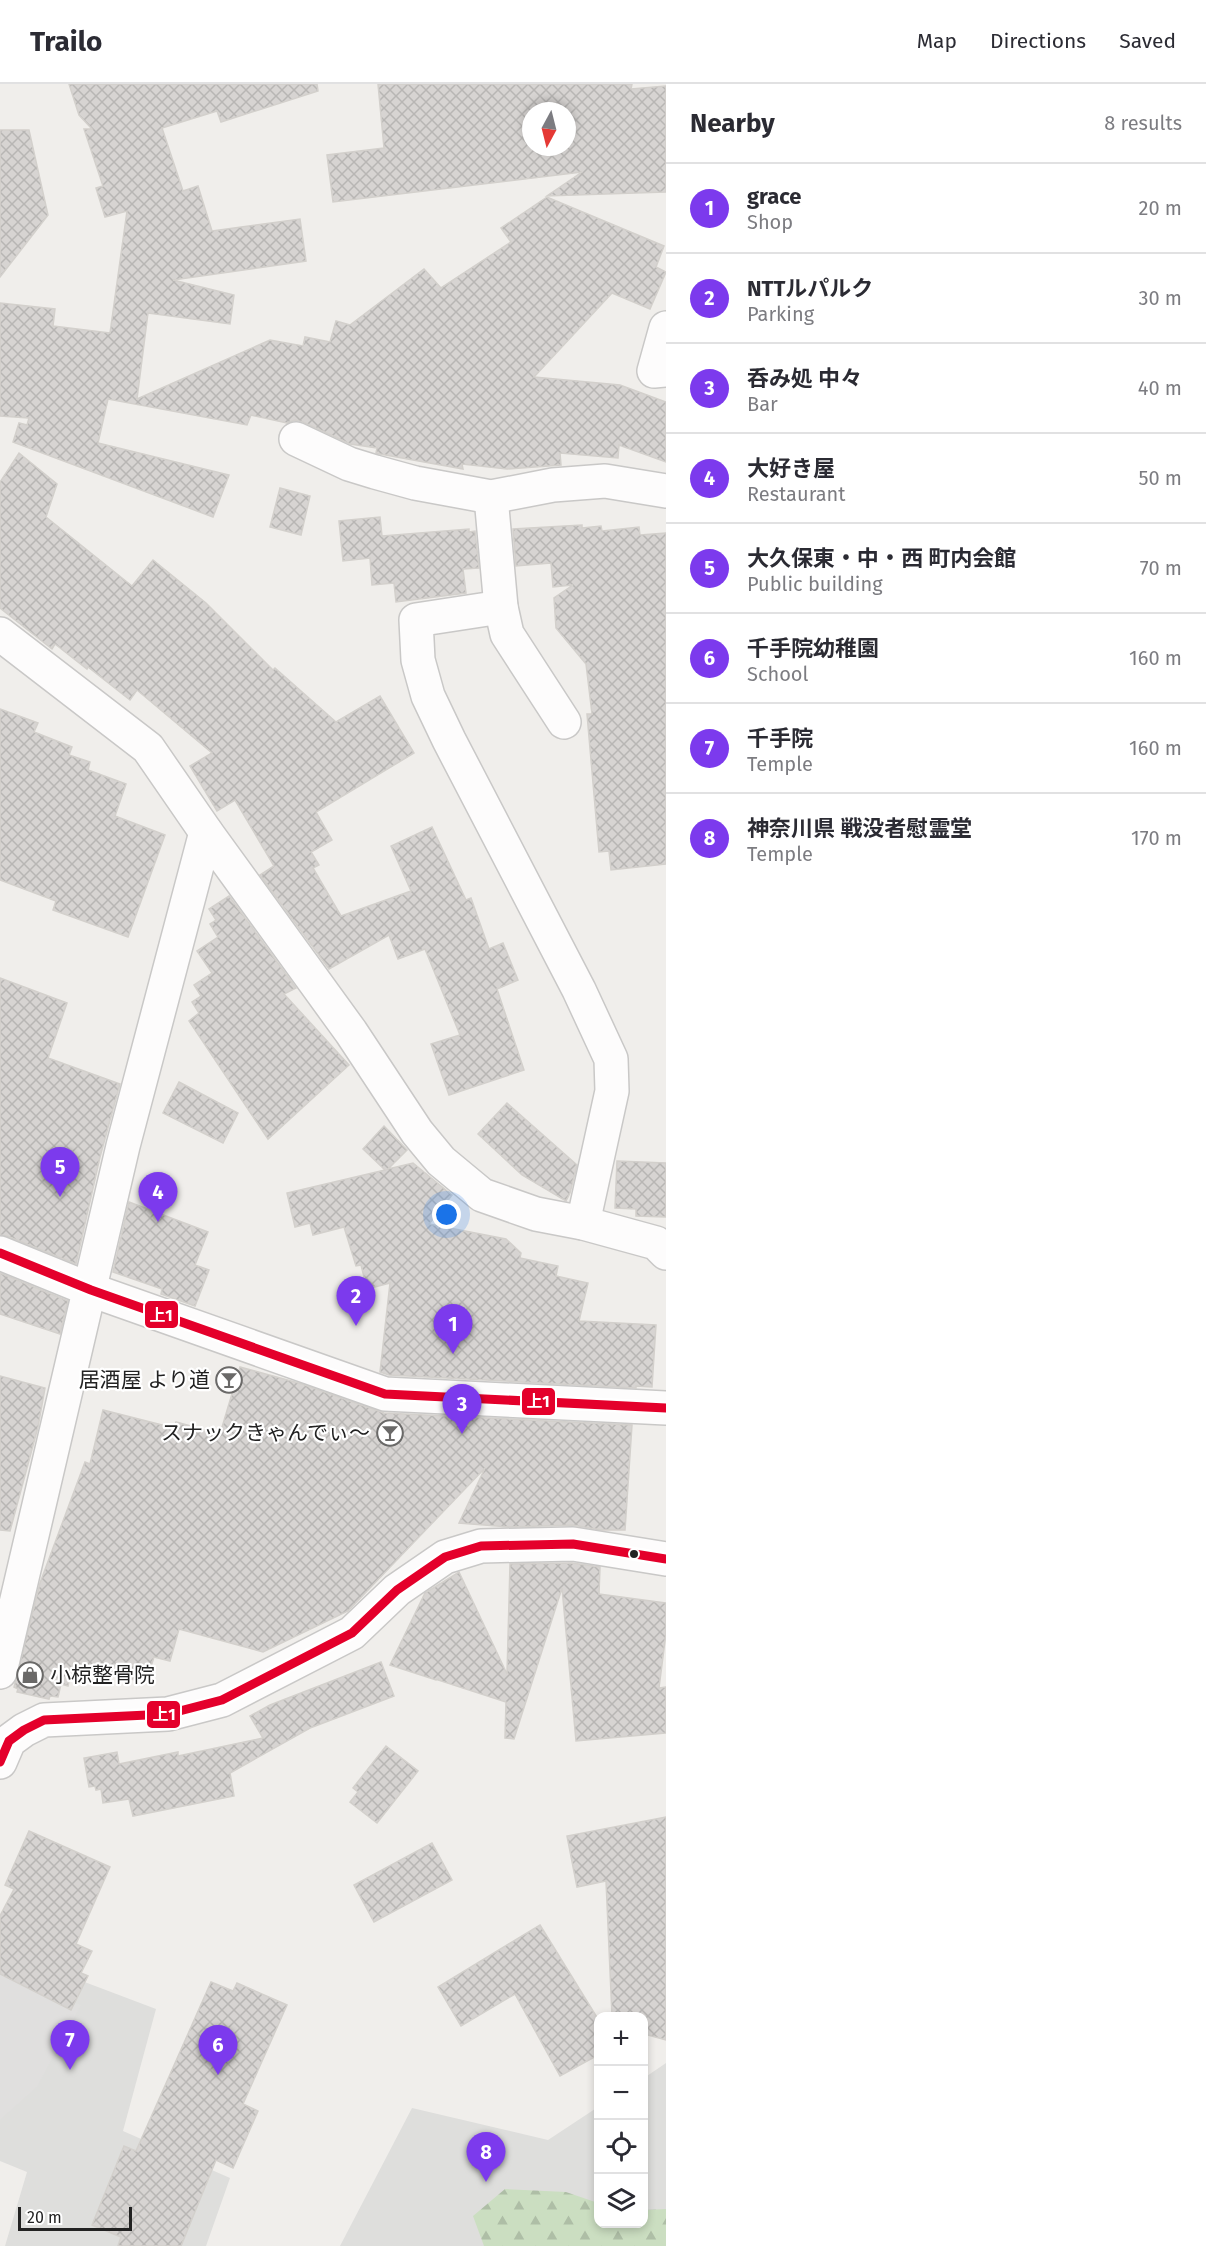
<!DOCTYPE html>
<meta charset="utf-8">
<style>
body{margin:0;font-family:"Fira Sans","Noto Sans JP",sans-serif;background:#f7f7f7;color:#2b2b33}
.controls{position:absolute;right:18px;bottom:18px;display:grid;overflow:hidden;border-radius:12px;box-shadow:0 3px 9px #0003}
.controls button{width:54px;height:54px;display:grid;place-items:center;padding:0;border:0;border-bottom:2px solid #e1e1e2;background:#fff;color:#2b2b33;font:30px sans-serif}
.compass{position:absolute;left:522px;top:18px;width:54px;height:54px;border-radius:50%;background:#fff;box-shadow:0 3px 9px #0003;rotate:187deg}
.scale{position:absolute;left:18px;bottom:15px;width:114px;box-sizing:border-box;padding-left:6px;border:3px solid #222;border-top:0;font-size:16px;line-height:21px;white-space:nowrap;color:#222;-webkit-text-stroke:4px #fff;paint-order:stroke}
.you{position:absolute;left:447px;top:1131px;width:21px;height:21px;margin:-15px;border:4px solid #fff;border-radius:50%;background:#1a73e8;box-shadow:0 0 0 9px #1a73e833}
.badge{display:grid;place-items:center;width:39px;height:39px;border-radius:50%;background:#7c3aed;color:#fff;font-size:20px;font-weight:700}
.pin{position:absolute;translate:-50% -50px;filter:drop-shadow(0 2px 3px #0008)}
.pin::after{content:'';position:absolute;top:32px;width:21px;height:18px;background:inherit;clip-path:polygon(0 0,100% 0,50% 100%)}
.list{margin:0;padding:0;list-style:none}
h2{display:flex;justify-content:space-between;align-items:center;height:78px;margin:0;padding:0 24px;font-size:26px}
h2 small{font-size:20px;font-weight:400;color:#7c7c81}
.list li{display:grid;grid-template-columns:39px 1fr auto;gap:18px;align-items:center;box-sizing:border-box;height:90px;padding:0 24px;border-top:2px solid #e1e1e2}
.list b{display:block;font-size:22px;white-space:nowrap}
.list p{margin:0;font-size:20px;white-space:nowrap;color:#7c7c81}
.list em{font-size:20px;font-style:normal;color:#7c7c81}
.icon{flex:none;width:33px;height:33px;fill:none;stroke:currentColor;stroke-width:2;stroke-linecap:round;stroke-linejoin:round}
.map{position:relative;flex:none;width:666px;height:2162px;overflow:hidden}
header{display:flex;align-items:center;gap:36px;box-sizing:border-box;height:84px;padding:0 30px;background:#fff;border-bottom:2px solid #e1e1e2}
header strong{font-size:28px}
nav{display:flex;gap:33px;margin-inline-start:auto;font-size:21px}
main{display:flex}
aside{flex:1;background:#fff}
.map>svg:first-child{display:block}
</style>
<header>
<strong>Trailo</strong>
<nav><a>Map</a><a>Directions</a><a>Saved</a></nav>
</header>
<main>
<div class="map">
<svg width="666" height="2162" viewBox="0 0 666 2162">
<defs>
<pattern id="forest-firs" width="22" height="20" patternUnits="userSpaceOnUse" patternTransform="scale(1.5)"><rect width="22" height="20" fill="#cbdec1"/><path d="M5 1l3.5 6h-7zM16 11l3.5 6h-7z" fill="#aebea6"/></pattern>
<pattern id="building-cross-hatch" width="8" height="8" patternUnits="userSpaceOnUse" patternTransform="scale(1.5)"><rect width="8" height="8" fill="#d7d4d2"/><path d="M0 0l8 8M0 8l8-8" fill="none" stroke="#b8b6b4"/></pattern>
</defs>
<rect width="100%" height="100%" fill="#f0eeeb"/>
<!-- religious -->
<g fill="#dededc">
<path d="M 0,1866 L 156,1925 L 123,2047 L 230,2094 L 206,2162 L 5,2162 L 27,2088 L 0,2077 Z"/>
<path d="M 666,1979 L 666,2162 L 340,2162 L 412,2024 L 548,2056 L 598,2023 L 598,2140 L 644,2140 L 644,1994 Z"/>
</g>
<!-- forest -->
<path fill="url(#forest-firs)" d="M 505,2105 L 566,2108 L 598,2119 L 598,2140 L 644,2140 L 644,2126 L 666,2125 L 666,2162 L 484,2162 L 473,2132 Z"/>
<!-- parking -->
<path fill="#e0dfde" d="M 0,1888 L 81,1921 L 37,2003 L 0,2036 Z"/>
<!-- building -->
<g fill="url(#building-cross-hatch)" stroke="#d3d0cc" stroke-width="1.5" fill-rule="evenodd">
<path d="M 69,0 L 317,0 L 318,7 L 221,38 L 217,27 L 162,44 L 183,107 L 198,102 L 212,147 L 300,135 L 306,177 L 173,196 L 234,211 L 230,240 L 148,229 L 137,315 L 270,256 L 303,262 L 305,253 L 330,258 L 336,237 L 350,241 L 424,185 L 441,204 L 511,158 L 501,144 L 547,113 L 664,162 L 656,183 L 666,188 L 650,225 L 612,209 L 534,293 L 620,301 L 666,318 L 666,378 L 619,361 L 618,374 L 560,369 L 561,381 L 507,385 L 462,380 L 463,385 L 380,370 L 376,369 L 377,364 L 350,360 L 303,338 L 295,336 L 287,339 L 251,331 L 247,341 L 108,315 L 98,359 L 229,391 L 213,433 L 13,358 L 19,339 L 27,341 L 29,334 L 0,332 L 0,219 L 55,225 L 53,242 L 110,249 L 127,127 L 105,133 L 96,104 L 103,102 L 84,45 L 92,45 L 79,31 Z"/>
<path d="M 378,0 L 632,0 L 631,5 L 666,2 L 666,108 L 547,112 L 582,88 L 333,118 L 327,71 L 384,64 ZM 531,27 L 567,27 L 567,63 L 531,63 Z"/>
<path d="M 0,46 L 29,46 L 48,131 L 0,193 Z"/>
<path d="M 19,369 L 57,400 L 46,433 L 132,502 L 153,476 L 206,519 L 273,586 L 275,584 L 336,638 L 380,612 L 414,669 L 316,728 L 332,756 L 311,768 L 319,781 L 313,784 L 341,832 L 411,807 L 391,762 L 432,743 L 466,816 L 471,814 L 489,865 L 503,859 L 518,896 L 497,905 L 524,986 L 449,1011 L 431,960 L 460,951 L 425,865 L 398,875 L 389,851 L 329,885 L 260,791 L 274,782 L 235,716 L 217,727 L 190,682 L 212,669 L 137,606 L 130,616 L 88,583 L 87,585 L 55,560 L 52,565 L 0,524 L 0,398 Z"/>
<path d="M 280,404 L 310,412 L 301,451 L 270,443 Z"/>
<path d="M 380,433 L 382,452 L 469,445 L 469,448 L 475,447 L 479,484 L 463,485 L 466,509 L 396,518 L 394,499 L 372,501 L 370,474 L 343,477 L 339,437 Z"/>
<path d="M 582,441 L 582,444 L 601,442 L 602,447 L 639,443 L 640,451 L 666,449 L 666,780 L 611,786 L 609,767 L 599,768 L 587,630 L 592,630 L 586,580 L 556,544 L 554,514 L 573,501 L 553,503 L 551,479 L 516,482 L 513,445 Z"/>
<path d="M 0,625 L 38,639 L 34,648 L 72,663 L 69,671 L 90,678 L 88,686 L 126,700 L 115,732 L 165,751 L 128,853 L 53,826 L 56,817 L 0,796 Z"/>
<path d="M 229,812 L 296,904 L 284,910 L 349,981 L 268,1055 L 189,937 L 199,929 L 192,918 L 201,912 L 194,901 L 212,889 L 197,867 L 218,853 L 210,840 L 216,836 L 209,825 Z"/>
<path d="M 0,894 L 67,919 L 48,974 L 120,1000 L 100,1073 L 76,1180 L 7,1152 L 0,1151 Z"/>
<path d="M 179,998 L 238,1029 L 223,1059 L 163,1029 Z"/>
<path d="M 507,1019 L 577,1081 L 570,1109 L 566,1117 L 522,1091 L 478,1050 Z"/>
<path d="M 384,1042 L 407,1066 L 388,1085 L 413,1079 L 452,1111 L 429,1140 L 506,1155 L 521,1169 L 520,1174 L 558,1182 L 556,1192 L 588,1199 L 579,1237 L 656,1241 L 652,1303 L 636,1302 L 636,1304 L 389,1291 L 380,1288 L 390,1199 L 367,1205 L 361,1181 L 356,1182 L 344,1143 L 313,1151 L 310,1139 L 295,1143 L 287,1109 L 385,1086 L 363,1065 Z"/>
<path d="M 617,1077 L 666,1079 L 666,1133 L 636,1132 L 636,1125 L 615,1124 Z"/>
<path d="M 129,1118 L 208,1148 L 195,1181 L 209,1186 L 195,1222 L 161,1210 L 162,1205 L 113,1188 Z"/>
<path d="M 0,1189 L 68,1217 L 60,1250 L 0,1230 Z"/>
<path d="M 240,1283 L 302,1300 L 384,1329 L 632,1341 L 625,1446 L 601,1446 L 573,1441 L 509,1443 L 459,1439 L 485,1384 L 348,1527 L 263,1568 L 179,1545 L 170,1577 L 154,1573 L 146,1599 L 73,1579 L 68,1602 L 61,1600 L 58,1613 L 50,1612 L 49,1615 L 17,1608 L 18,1605 L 14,1603 L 40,1499 L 85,1378 L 90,1380 L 103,1326 L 174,1344 L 176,1338 L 220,1350 Z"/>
<path d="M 0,1292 L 45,1304 L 38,1343 L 10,1447 L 0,1446 Z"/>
<path d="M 572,1479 L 600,1483 L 599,1510 L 666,1519 L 666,1549 L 659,1604 L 666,1603 L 666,1649 L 576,1657 L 562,1504 L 514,1655 L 505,1654 L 506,1618 L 438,1596 L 439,1595 L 436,1596 L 390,1581 L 425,1509 L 459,1488 L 507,1590 L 510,1480 Z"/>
<path d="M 381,1578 L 394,1612 L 310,1644 L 230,1689 L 234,1712 L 133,1732 L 129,1715 L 103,1719 L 101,1705 L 96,1706 L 95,1702 L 89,1703 L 84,1674 L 117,1668 L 119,1680 L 178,1668 L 178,1672 L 263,1654 L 250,1632 L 270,1621 Z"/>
<path d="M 386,1662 L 418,1687 L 377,1739 L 350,1718 L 358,1708 L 353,1704 Z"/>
<path d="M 666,1733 L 666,1956 L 644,1950 L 644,1932 L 612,1932 L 606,1797 L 577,1803 L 567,1752 Z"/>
<path d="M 29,1747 L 110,1783 L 76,1860 L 92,1867 L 81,1889 L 88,1892 L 71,1926 L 0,1890 L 0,1832 L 14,1805 L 5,1801 Z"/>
<path d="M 432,1759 L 452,1796 L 374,1838 L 354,1801 Z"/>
<path d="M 540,1841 L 598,1935 L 598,1971 L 560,1992 L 515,1910 L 461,1942 L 438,1903 Z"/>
<path d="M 211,1898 L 233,1907 L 237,1899 L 287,1921 L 243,2020 L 258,2027 L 233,2084 L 216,2076 L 181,2162 L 118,2162 L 121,2153 L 92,2141 L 124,2062 L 136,2067 Z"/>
</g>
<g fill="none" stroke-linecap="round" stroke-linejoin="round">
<!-- minor casing -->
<g stroke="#c9c8c7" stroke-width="36">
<g id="minor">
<path d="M 666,244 L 654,287 L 666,286"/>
<path d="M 296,355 L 349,380 L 375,388 L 415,399 L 491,413 L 553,401 L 605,397 L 666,407"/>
<path d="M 491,413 L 501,523 L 507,550 L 564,638"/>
<path d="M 501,523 L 416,536 L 418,576 L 428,612 L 449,656 L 579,906 L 611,975 L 612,1007 L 583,1139"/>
<path d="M 0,1169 L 91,1206 L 385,1310 L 666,1324"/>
<path d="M 0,1588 L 123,1062 L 206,748"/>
<path d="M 0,1678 L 9,1657 L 24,1646 L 44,1636 L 168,1630 L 222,1616 L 352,1549 L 397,1506 L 445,1473 L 481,1462 L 573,1460 L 666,1475"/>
</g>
</g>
<!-- tertiary casing -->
<g stroke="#c9c8c7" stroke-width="36">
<path id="tertiary" d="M 0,550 L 148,664 L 206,748 L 351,948 L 417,1048 L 441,1077 L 482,1111 L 536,1130 L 583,1139 L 656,1159 L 666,1169"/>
</g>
<!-- minor -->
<use href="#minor" stroke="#fdfcfc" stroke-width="33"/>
<!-- tertiary -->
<use href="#tertiary" stroke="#fdfcfc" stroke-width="33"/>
<!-- bus-1 casing -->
<g stroke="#fff" stroke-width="14">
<g id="bus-1">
<path d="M 0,1169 L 91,1206 L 385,1310 L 666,1324"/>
<path d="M 0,1678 L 9,1657 L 24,1646 L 44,1636 L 168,1630 L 222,1616 L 352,1549 L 397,1506 L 445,1473 L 481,1462 L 573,1460 L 666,1475"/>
</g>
</g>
<!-- bus-1 -->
<use href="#bus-1" stroke="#e4002b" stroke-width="9"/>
</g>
<!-- icons -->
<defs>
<g id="bar-ring" transform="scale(1.35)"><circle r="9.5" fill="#fff" stroke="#6a6968" stroke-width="1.5"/><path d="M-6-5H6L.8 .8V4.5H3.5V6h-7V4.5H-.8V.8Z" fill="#6a6968"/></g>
<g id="shop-ring" transform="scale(1.35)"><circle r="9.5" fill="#fff" stroke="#6a6968" stroke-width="1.5"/><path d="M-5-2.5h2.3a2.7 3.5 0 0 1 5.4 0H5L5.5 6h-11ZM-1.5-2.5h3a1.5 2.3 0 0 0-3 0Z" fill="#6a6968"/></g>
</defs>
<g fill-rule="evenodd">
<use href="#bar-ring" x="229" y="1296"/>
<use href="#bar-ring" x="390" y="1349"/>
<use href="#shop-ring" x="30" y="1591"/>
</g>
<!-- markers -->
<circle fill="#222" stroke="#fff" stroke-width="2" cx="634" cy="1470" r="5"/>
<g text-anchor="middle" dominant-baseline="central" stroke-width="4.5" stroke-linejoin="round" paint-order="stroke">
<!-- poi labels -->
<g font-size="21" fill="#222" stroke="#fff" text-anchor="end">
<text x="210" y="1296">居酒屋 より道</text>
<text x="370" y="1349">スナックきゃんでぃ〜</text>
<text x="50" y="1591" text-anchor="start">小椋整骨院</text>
</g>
</g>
<g stroke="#fff" stroke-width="2">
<rect x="144" y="1216" width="35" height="29" rx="6" fill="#e4002b"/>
<rect x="521" y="1303" width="35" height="29" rx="6" fill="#e4002b"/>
<rect x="146" y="1616" width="35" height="29" rx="6" fill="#e4002b"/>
</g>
<g font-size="16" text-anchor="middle" font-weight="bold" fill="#fff">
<text x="161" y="1237">上1</text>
<text x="538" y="1323">上1</text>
<text x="164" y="1636">上1</text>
</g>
</svg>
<div class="controls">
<button>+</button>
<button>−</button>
<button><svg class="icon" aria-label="locate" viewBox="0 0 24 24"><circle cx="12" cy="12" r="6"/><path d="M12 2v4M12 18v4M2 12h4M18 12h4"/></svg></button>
<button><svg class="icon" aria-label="layers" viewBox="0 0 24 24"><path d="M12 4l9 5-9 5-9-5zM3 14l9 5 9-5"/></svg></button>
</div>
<svg class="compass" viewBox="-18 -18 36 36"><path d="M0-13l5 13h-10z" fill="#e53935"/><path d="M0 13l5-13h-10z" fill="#7c7c81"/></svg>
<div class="scale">20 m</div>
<div class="you"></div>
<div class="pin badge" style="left:453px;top:1270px">1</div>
<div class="pin badge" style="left:356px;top:1242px">2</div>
<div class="pin badge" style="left:462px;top:1350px">3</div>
<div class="pin badge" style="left:158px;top:1138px">4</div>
<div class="pin badge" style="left:60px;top:1113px">5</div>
<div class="pin badge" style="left:218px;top:1991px">6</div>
<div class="pin badge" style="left:70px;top:1986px">7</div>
<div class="pin badge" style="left:486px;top:2098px">8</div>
</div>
<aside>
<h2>Nearby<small>8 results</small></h2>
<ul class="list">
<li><span class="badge">1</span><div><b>grace</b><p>Shop</p></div><em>20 m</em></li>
<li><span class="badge">2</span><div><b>NTTルパルク</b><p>Parking</p></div><em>30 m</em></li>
<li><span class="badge">3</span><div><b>呑み処 中々</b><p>Bar</p></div><em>40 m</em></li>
<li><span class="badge">4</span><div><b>大好き屋</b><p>Restaurant</p></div><em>50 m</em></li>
<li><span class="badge">5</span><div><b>大久保東・中・西 町内会館</b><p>Public building</p></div><em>70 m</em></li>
<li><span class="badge">6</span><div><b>千手院幼稚園</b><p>School</p></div><em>160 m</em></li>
<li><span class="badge">7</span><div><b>千手院</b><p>Temple</p></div><em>160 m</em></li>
<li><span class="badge">8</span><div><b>神奈川県 戦没者慰霊堂</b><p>Temple</p></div><em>170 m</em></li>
</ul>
</aside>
</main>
